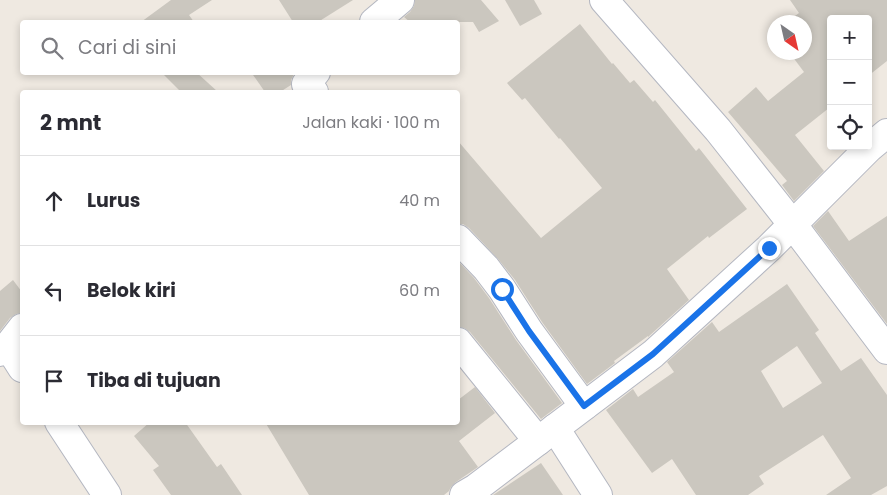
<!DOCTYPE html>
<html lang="id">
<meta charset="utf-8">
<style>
body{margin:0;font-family:Poppins,sans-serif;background:#f2f2f3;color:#2b2b33}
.controls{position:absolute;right:15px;top:15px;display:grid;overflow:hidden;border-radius:5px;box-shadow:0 2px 8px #0003}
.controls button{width:45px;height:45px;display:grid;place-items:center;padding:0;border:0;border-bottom:1px solid #e1e1e2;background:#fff;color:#2b2b33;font:25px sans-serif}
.compass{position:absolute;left:767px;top:15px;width:45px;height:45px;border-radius:50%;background:#fff;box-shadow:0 2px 8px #0003;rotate:146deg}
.stop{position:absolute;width:15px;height:15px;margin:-11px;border:4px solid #1a73e8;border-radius:50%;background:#fff}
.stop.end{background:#1a73e8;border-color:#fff;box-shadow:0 1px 5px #0008}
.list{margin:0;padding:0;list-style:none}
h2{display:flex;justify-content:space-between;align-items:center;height:65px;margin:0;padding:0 20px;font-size:21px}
h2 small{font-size:16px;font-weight:400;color:#7c7c81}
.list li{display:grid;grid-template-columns:32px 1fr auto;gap:15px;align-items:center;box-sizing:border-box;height:90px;padding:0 20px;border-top:1px solid #e1e1e2}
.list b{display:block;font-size:19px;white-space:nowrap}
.list em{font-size:16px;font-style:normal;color:#7c7c81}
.icon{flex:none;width:28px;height:28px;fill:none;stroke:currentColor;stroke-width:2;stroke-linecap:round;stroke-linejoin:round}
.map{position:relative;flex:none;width:887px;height:495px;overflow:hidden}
.search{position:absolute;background:#fff;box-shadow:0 2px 8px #0003;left:20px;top:20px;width:440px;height:55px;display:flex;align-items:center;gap:12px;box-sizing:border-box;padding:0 18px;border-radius:5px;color:#7c7c81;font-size:19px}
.panel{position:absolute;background:#fff;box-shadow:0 2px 8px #0003;left:20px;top:90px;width:440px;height:335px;border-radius:5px}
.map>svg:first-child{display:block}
</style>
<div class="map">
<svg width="887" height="495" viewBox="0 0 887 495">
<rect width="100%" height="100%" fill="#efe9e1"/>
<!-- building -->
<g fill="#cbc7bf" fill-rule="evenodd">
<path d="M 171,0 L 212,0 L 189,15 L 194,22 L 141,22 Z"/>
<path d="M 279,0 L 353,0 L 318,22 L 293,22 Z"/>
<path d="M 415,0 L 481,0 L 499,21 L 479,32 L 473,22 L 410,22 L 404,17 L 410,12 L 414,6 Z"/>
<path d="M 505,0 L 534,0 L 542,14 L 520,26 Z"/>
<path d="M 790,0 L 887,0 L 887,61 L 868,76 L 868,19 L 831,19 L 831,105 L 828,108 L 829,108 L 795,135 L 824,171 L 794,201 L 782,185 L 787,181 L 728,112 L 756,87 L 768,101 L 804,72 L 789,52 L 804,52 L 804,22 L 787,22 L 799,13 Z"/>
<path d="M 580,24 L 612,64 L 613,63 L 630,83 L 634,80 L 653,102 L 655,100 L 696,151 L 699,148 L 747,209 L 709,238 L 708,236 L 667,269 L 689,300 L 648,337 L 648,336 L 614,361 L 615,363 L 587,384 L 542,322 L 515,280 L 498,259 L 469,228 L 463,224 L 458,224 L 458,141 L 541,238 L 602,188 L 560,138 L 559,139 L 525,98 L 522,100 L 507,83 Z"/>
<path d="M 161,72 L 196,72 L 218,92 L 181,92 Z"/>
<path d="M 251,72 L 295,72 L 291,80 L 291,85 L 280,92 L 265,92 Z"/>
<path d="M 828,211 L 849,241 L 887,216 L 887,324 L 813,226 Z"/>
<path d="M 458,261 L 474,278 L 489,298 L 516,340 L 562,403 L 541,419 L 470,332 L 464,328 L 458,327 Z"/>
<path d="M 13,280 L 22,292 L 22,313 L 16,314 L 10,318 L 0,331 L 0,291 Z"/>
<path d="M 787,284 L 819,330 L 815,333 L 841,371 L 861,358 L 887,395 L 887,486 L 871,495 L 826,495 L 851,478 L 823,435 L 759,476 L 764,484 L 748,495 L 696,495 L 672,459 L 652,473 L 606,410 L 633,389 L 638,397 L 674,372 L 667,362 L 712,322 L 719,332 ZM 797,346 L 822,383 L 783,408 L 761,371 Z"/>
<path d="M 475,387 L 495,413 L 459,441 L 478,467 L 456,482 L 451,487 L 449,491 L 444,495 L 309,495 L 265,422 L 458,422 L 458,400 Z"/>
<path d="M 150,422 L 185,422 L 217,467 L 221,464 L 242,495 L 171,495 L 153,470 L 159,466 L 134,436 Z"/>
<path d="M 541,463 L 563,495 L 493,495 Z"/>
</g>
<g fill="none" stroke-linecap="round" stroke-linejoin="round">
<!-- street casing -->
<g stroke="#b4b7c1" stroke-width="30">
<g id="street">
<path d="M 604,0 L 718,130 L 793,225 L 887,350"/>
<path d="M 374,22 L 400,0"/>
<path d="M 314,92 L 306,84 L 316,72"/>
<path d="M 458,239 L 486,268 L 502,289 L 529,331 L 584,406"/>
<path d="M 458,342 L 538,441"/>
<path d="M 8,346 L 22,368"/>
<path d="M 0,352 L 8,346 L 22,328"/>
<path d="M 59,422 L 107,495"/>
<path d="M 555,428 L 598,495"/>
<path d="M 464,495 L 476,488 L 653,354 L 769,248 L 869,148 L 887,133"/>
</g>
</g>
<!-- street -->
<use href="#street" stroke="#fff" stroke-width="28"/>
</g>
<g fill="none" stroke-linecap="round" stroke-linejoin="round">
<!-- route -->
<path stroke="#1a73e8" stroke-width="6" d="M 502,289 L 529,331 L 584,406 L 653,354 L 769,248"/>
</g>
</svg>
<div class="controls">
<button>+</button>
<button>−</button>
<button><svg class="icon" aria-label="locate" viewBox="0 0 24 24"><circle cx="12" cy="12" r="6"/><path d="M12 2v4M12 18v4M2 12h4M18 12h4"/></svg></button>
</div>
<svg class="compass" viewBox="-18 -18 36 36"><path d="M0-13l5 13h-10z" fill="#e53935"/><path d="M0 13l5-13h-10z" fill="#7c7c81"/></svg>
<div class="stop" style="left:502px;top:289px"></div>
<div class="stop end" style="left:769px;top:248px"></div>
<div class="search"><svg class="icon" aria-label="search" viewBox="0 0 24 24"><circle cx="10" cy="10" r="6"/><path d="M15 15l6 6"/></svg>Cari di sini</div>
<section class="panel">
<h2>2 mnt<small>Jalan kaki · 100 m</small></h2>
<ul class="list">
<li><svg class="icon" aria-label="ahead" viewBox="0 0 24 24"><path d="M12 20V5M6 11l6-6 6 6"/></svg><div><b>Lurus</b></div><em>40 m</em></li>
<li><svg class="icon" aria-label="left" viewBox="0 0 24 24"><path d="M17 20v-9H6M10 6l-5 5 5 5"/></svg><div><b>Belok kiri</b></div><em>60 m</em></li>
<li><svg class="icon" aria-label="arrive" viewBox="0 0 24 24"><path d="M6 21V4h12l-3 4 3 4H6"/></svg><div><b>Tiba di tujuan</b></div></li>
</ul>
</section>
</div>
